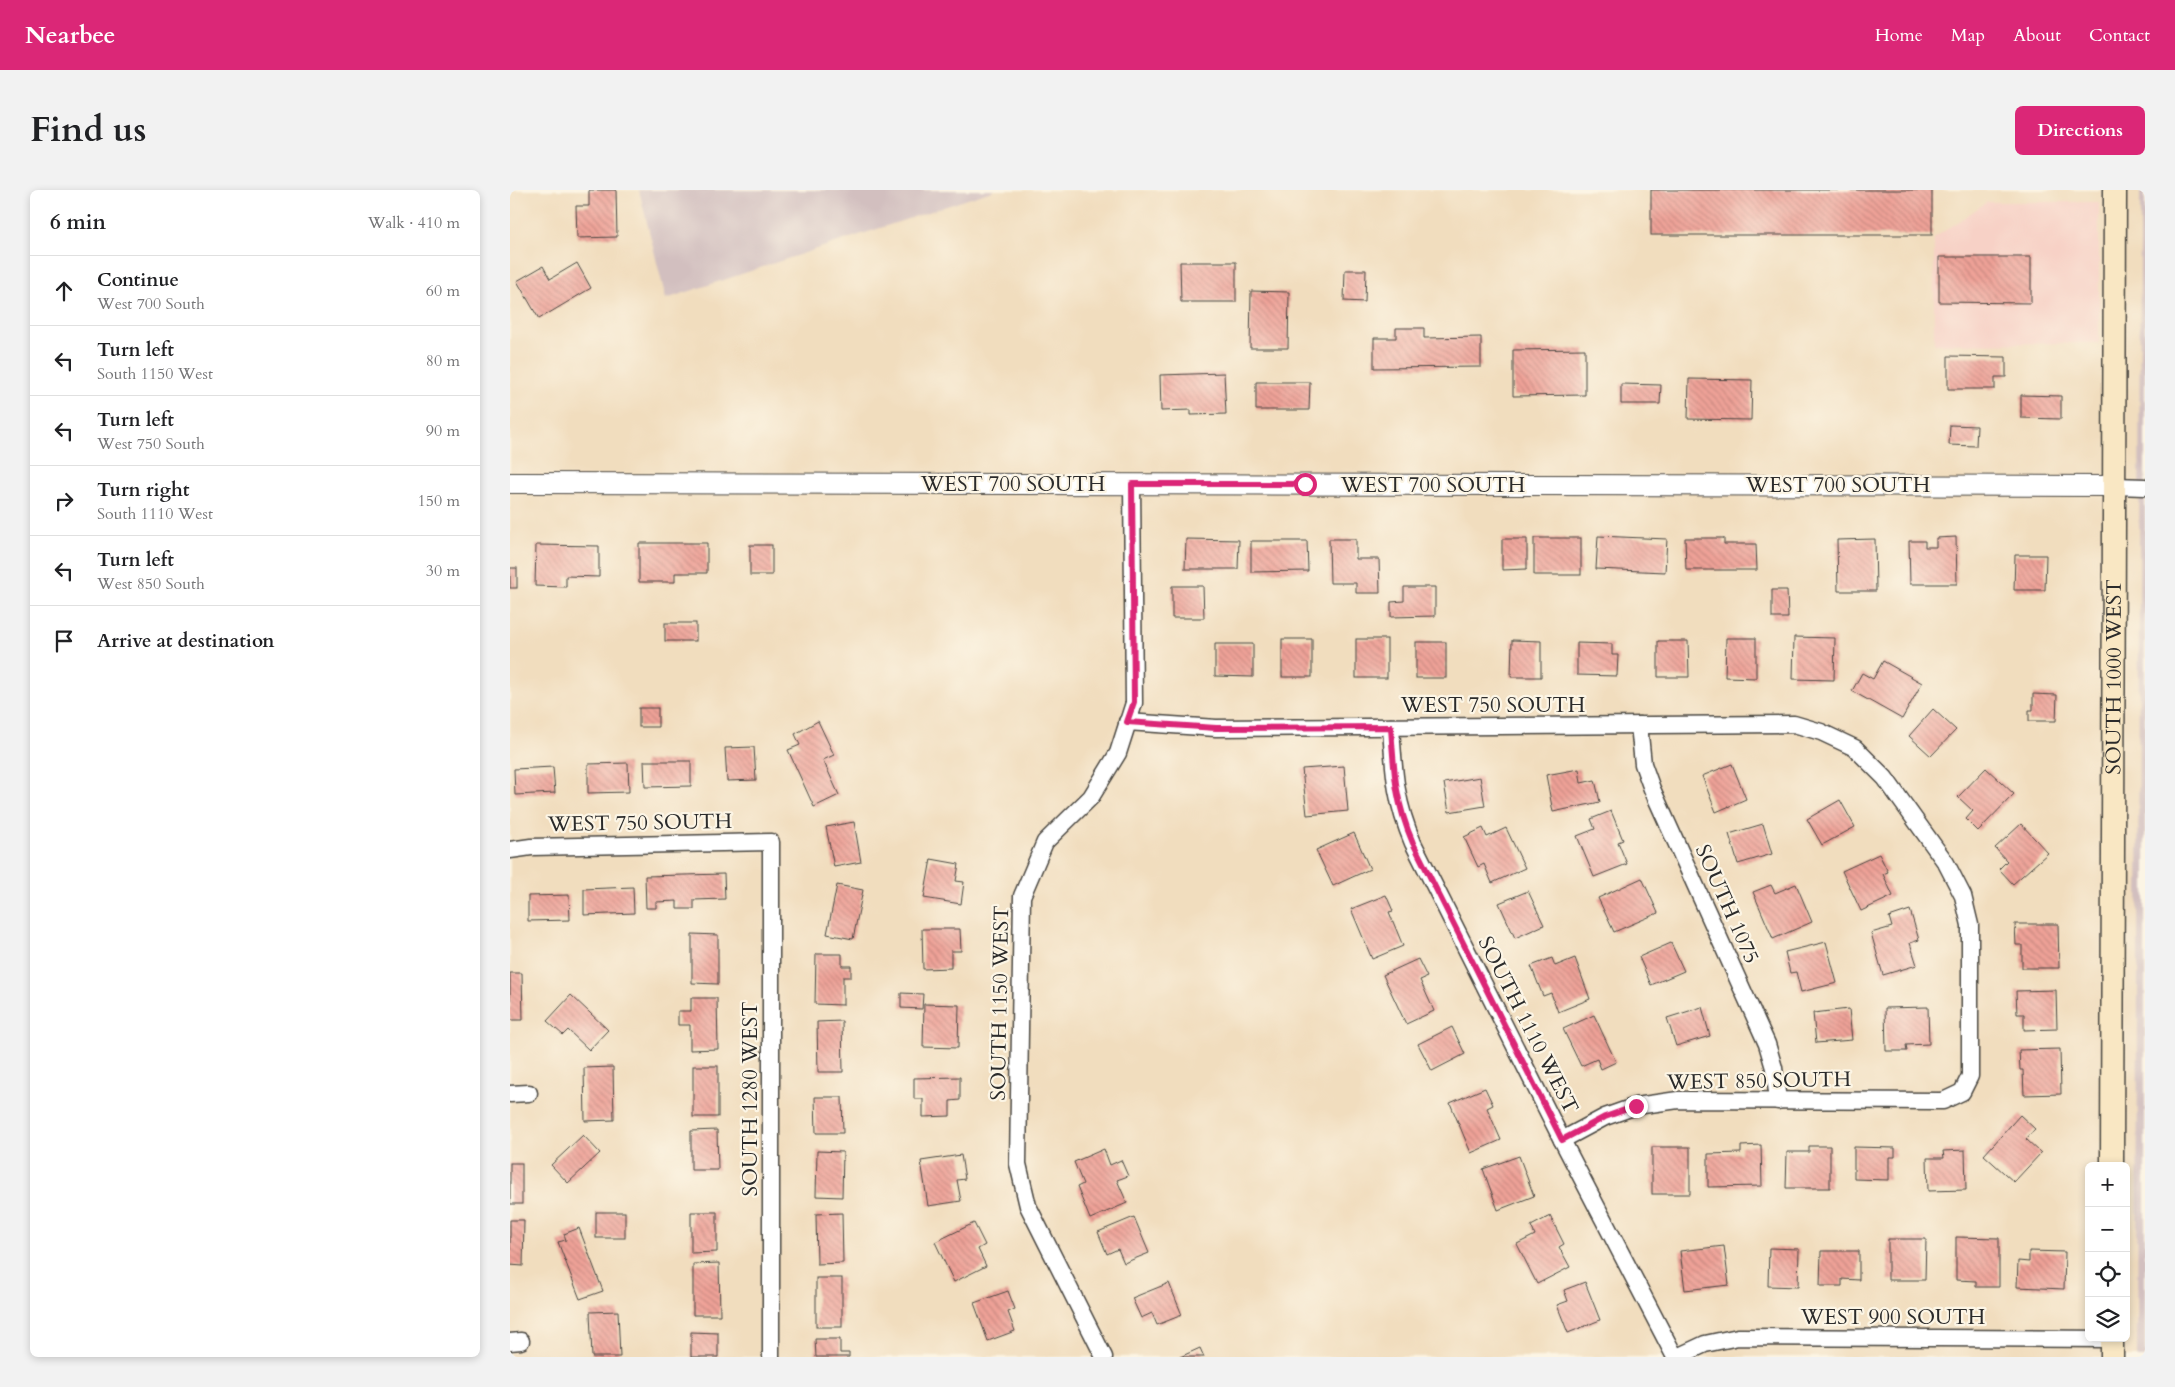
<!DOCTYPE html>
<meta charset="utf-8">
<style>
body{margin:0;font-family:Cardo,serif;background:#f2f2f2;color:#202124}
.controls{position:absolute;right:15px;bottom:15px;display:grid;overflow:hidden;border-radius:8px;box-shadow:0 2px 8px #0003}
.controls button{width:45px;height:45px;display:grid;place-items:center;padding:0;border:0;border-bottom:1px solid #e0e0e0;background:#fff;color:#202124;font:25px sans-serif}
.stop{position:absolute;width:15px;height:15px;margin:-11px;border:4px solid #db2777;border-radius:50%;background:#fff}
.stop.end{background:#db2777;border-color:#fff;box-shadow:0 1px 5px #0008}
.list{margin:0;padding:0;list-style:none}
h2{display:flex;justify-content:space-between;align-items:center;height:65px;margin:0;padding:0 20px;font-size:21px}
h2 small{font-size:16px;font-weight:400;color:#757577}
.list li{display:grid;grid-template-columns:32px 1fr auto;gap:15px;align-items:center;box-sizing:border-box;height:70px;padding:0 20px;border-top:1px solid #e0e0e0}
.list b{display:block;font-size:19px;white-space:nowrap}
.list p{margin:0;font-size:16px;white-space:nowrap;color:#757577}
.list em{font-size:16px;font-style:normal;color:#757577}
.icon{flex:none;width:28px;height:28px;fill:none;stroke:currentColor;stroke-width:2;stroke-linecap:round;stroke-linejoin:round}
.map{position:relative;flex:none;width:1635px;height:1167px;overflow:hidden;border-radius:8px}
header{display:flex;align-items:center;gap:30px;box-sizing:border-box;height:70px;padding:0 25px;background:#db2777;color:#fff}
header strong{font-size:24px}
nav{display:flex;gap:28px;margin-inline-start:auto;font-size:18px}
.intro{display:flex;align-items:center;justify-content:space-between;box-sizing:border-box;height:120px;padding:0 30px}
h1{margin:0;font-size:35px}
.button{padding:12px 22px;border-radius:8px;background:#db2777;color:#fff;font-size:18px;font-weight:700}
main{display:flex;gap:30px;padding:0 30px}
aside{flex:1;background:#fff;border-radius:8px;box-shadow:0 2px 8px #0003}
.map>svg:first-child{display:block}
</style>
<header>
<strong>Nearbee</strong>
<nav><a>Home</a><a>Map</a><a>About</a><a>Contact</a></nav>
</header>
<div class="intro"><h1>Find us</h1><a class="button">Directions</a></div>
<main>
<aside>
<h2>6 min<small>Walk · 410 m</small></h2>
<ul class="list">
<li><svg class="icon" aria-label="ahead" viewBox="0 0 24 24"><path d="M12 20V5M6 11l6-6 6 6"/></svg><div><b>Continue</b><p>West 700 South</p></div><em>60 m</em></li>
<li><svg class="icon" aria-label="left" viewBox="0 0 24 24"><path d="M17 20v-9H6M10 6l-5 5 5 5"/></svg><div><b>Turn left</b><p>South 1150 West</p></div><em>80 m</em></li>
<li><svg class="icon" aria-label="left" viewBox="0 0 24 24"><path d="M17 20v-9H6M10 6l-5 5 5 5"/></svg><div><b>Turn left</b><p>West 750 South</p></div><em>90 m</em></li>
<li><svg class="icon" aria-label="right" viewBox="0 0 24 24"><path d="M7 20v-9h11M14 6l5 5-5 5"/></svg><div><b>Turn right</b><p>South 1110 West</p></div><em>150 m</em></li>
<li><svg class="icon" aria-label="left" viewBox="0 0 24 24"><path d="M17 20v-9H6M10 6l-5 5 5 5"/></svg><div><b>Turn left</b><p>West 850 South</p></div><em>30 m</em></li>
<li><svg class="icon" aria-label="arrive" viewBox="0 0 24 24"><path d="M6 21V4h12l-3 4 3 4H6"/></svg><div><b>Arrive at destination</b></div></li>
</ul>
</aside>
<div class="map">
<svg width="1635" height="1167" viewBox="0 0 1635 1167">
<defs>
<pattern id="building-back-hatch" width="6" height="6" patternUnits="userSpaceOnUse" patternTransform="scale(1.25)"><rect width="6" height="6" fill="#efa298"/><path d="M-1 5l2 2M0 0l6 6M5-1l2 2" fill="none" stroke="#c2847c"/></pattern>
</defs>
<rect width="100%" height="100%" fill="#fcf5e5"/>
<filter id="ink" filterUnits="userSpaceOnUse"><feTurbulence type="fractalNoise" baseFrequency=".02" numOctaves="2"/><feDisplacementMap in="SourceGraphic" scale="10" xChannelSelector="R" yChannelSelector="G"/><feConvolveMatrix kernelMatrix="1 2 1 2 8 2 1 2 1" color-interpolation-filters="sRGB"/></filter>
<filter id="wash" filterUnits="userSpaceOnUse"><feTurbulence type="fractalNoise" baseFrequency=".0096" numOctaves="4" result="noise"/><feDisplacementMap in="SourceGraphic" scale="20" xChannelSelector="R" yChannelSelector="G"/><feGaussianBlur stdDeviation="1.12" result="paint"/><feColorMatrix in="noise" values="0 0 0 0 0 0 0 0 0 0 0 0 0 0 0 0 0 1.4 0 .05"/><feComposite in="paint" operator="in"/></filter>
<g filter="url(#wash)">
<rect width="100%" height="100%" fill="#f1ddbe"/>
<!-- built -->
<path fill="#f7d1c6" d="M 1477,12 L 1589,12 L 1589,153 L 1424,154 L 1424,48 Z"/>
<!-- industrial -->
<g fill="#d2bfbf">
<path d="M 129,0 L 485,0 L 156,109 Z"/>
<path d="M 1630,0 L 1635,0 L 1635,1167 L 1627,1167 Z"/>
</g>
<g id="blocks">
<!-- building -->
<g fill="url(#building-back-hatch)">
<path d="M 79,0 L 106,0 L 107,47 L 67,48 L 66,16 L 79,16 Z"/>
<rect x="1141" y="0" width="281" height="45"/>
<path d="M 1429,67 L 1521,67 L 1521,113 L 1429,112 Z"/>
<path d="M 670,72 L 726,72 L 726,112 L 671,112 Z"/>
<path d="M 67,73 L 81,98 L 29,129 L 7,91 L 33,76 L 40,89 Z"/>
<path d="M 835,80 L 856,80 L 855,112 L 834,111 Z"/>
<path d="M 741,101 L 779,102 L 778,158 L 740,158 Z"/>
<path d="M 886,138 L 914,138 L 914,148 L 971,147 L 971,177 L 864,178 L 864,148 L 886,148 Z"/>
<path d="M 1075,159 L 1075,205 L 1003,206 L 1003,160 Z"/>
<path d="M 1438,166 L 1496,167 L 1496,187 L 1485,187 L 1485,199 L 1438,199 Z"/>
<path d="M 714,183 L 716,224 L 681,225 L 681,220 L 651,221 L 650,185 Z"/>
<path d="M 1179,189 L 1242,190 L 1241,230 L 1178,229 Z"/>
<path d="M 746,192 L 800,192 L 799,220 L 746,220 Z"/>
<path d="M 1111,194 L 1151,195 L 1150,214 L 1111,214 Z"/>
<path d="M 1511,205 L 1551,206 L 1551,229 L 1511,228 Z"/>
<path d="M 1440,235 L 1467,236 L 1466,256 L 1439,255 Z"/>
<path d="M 1088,346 L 1157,349 L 1155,382 L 1086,379 Z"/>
<path d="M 1446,347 L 1447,394 L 1400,394 L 1399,351 L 1415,351 L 1415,357 L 1426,357 L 1426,348 Z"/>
<rect x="1024" y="348" width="47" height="37"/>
<path d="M 1175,348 L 1214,348 L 1214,354 L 1246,354 L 1247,380 L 1176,380 Z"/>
<path d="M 676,349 L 729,350 L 728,379 L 675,379 Z"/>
<path d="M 819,349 L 846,349 L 846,369 L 869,369 L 870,403 L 846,403 L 846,393 L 820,393 Z"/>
<path d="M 992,349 L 1017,349 L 1017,379 L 992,380 Z"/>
<path d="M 1365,349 L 1366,401 L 1328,401 L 1327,350 Z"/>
<path d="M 741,351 L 797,351 L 798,381 L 741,382 Z"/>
<path d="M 129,353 L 197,353 L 197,383 L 165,383 L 165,392 L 129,392 Z"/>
<path d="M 26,355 L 89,356 L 89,387 L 56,386 L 56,397 L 25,396 Z"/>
<rect x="240" y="355" width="22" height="30"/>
<path d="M 1505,365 L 1536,365 L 1535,400 L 1504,400 Z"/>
<rect x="0" y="378" width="7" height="20"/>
<path d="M 662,396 L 693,396 L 694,428 L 662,428 Z"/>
<path d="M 894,397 L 925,397 L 925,426 L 881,427 L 881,412 L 894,411 Z"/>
<path d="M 1262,400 L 1277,400 L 1278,428 L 1262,428 Z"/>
<rect x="155" y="433" width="31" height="18"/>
<path d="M 1284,447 L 1325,448 L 1324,490 L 1283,489 Z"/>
<path d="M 1216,448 L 1246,448 L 1246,488 L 1215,487 Z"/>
<rect x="772" y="449" width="30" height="38"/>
<rect x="846" y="449" width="31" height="39"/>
<path d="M 1002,450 L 1031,451 L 1031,487 L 1001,487 Z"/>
<path d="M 1148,451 L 1178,451 L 1179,487 L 1148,487 Z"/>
<rect x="906" y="452" width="30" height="36"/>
<path d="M 1067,453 L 1102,454 L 1102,465 L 1108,465 L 1107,486 L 1067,485 Z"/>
<path d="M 705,454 L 743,454 L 743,487 L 705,486 Z"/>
<path d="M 1373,471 L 1412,493 L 1392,529 L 1342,501 L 1352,483 L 1363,489 Z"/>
<path d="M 1523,504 L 1547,505 L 1546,531 L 1519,531 L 1519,520 L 1523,520 Z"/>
<rect x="129" y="518" width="19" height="19"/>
<path d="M 1423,519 L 1446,540 L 1421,566 L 1399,546 Z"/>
<path d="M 308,531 L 324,565 L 313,570 L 329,605 L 304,617 L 278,560 L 290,555 L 285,544 Z"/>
<path d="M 244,557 L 246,590 L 217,591 L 215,558 Z"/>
<path d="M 134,571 L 181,571 L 181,596 L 135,597 Z"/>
<path d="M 118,573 L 119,602 L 78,603 L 78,574 Z"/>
<path d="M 1222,574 L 1236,609 L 1206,622 L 1192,586 Z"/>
<path d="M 834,576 L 838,621 L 797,625 L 792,579 Z"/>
<path d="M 43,577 L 45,603 L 5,605 L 4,579 Z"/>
<path d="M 1476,578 L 1504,604 L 1468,641 L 1456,629 L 1463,621 L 1448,607 Z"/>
<path d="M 1069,579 L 1071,593 L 1085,590 L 1090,612 L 1043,622 L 1036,585 Z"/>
<path d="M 970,587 L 975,616 L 939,622 L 934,593 Z"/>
<path d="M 1330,610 L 1345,637 L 1312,655 L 1297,629 Z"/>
<path d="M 1101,621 L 1113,650 L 1108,652 L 1117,674 L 1084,687 L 1067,646 L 1085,639 L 1081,629 Z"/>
<path d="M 344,632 L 351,672 L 324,677 L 316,637 Z"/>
<path d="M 1253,634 L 1262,664 L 1228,674 L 1219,644 Z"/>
<path d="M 1511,634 L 1538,663 L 1503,694 L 1489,679 L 1497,671 L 1485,658 Z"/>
<path d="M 973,638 L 977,647 L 996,638 L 1015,678 L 982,693 L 974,674 L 968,677 L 954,647 Z"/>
<path d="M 844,643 L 860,679 L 823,696 L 806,660 Z"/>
<path d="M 1369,664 L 1378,682 L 1373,684 L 1383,706 L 1351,721 L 1332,681 Z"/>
<path d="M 421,669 L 449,674 L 446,691 L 454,692 L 451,714 L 414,708 Z"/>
<path d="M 214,684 L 215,709 L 184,710 L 184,719 L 167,719 L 167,711 L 146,712 L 146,718 L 136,718 L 135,686 Z"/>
<path d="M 1132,688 L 1148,723 L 1104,742 L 1088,708 Z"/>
<path d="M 1286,694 L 1302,732 L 1263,749 L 1243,702 L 1261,695 L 1265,703 Z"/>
<path d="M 327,695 L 353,700 L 343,749 L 317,744 Z"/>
<path d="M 123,697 L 124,723 L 74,725 L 74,699 Z"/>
<path d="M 1018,701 L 1034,735 L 1005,748 L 989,713 Z"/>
<path d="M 59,705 L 60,730 L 18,731 L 18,706 Z"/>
<path d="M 876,705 L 883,721 L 879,722 L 893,756 L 862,769 L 841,719 Z"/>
<path d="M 1400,720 L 1409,750 L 1400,753 L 1407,775 L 1373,785 L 1361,743 L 1382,737 L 1379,727 Z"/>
<path d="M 1505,734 L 1548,734 L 1549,778 L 1512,778 L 1512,755 L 1506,755 Z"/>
<path d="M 412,739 L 450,739 L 451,761 L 441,761 L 441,778 L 413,779 Z"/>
<path d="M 182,744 L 208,745 L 208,794 L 182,793 Z"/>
<path d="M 1316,752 L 1327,793 L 1291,802 L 1286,782 L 1280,783 L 1275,762 Z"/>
<path d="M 1161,753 L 1174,781 L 1141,795 L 1129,767 Z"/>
<path d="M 306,764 L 332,764 L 332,776 L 341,776 L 341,787 L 333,787 L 333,815 L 305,814 Z"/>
<path d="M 1042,768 L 1045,776 L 1065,768 L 1080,809 L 1048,822 L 1041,803 L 1033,806 L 1021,776 Z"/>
<path d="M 908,769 L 917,787 L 910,790 L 924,821 L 896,834 L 873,785 Z"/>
<path d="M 0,783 L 12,783 L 13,830 L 0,830 Z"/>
<path d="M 1546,800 L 1547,839 L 1514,840 L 1514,824 L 1507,824 L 1506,801 Z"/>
<path d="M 391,803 L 413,804 L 412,819 L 391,818 Z"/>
<path d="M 61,805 L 98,840 L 79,860 L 58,840 L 53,845 L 37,831 Z"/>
<path d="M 181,808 L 207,808 L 208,859 L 180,860 L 180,835 L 168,835 L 168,821 L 181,821 Z"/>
<path d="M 414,814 L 449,815 L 448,858 L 413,857 Z"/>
<path d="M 1192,817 L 1200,846 L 1166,856 L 1157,828 Z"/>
<path d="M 1418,817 L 1419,854 L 1396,855 L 1397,861 L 1376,861 L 1375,818 Z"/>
<path d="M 1339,819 L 1342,850 L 1306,853 L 1303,823 Z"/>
<path d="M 1084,825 L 1106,872 L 1091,879 L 1087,869 L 1071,876 L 1053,839 Z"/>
<path d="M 332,831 L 333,882 L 308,882 L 307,832 Z"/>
<path d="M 942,837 L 955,864 L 922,881 L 908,854 Z"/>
<path d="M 1550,859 L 1551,904 L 1514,905 L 1513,880 L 1510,880 L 1509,860 Z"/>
<rect x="183" y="876" width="25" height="51"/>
<path d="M 103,877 L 104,930 L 75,931 L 74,878 Z"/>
<path d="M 450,887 L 450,910 L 440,911 L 440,926 L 413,927 L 413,909 L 404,909 L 404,888 Z"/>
<path d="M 975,898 L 983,915 L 977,918 L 991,950 L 961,963 L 940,913 Z"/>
<path d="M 305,907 L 332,907 L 333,943 L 306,943 Z"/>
<path d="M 1510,925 L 1525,939 L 1516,949 L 1531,963 L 1504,992 L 1474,965 Z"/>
<path d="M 207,940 L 208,980 L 181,980 L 181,941 Z"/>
<path d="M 73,945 L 90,963 L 58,993 L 41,975 Z"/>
<path d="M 1251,955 L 1252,996 L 1198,997 L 1198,964 L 1231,963 L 1231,956 Z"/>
<path d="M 1299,956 L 1320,956 L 1320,998 L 1276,998 L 1277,962 L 1299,962 Z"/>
<rect x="1142" y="957" width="38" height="47"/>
<path d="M 1344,957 L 1385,958 L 1385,967 L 1379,967 L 1379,990 L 1344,989 Z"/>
<path d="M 594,959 L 600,975 L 611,970 L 618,986 L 607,990 L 617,1013 L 580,1029 L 567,997 L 573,994 L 564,972 Z"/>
<path d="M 1455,960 L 1456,1000 L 1418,1001 L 1417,968 L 1434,968 L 1433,961 Z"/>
<path d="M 307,961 L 333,962 L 332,1007 L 306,1006 Z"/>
<path d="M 451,965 L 455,989 L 447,990 L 451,1011 L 418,1016 L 411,971 Z"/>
<path d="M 1009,966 L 1024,1006 L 988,1020 L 973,979 Z"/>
<rect x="0" y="973" width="12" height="41"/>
<rect x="86" y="1022" width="29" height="26"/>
<path d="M 181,1022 L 207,1022 L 207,1062 L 181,1063 Z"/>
<path d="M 332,1023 L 333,1073 L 307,1074 L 306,1024 Z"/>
<path d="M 1040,1026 L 1054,1054 L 1049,1057 L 1060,1077 L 1027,1094 L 1007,1054 L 1025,1045 L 1021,1036 Z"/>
<path d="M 624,1027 L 639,1063 L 614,1073 L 608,1059 L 597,1064 L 588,1042 Z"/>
<path d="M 0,1030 L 14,1030 L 13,1076 L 0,1075 Z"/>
<path d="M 464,1033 L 475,1055 L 468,1059 L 476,1076 L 444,1092 L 425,1052 Z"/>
<path d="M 69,1038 L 93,1101 L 70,1109 L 48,1052 L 56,1050 L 54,1044 Z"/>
<path d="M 1446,1047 L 1489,1048 L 1489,1097 L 1466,1097 L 1466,1091 L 1446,1090 Z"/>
<path d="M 1378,1049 L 1416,1049 L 1415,1090 L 1378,1090 Z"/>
<path d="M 1214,1056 L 1219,1095 L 1175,1100 L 1170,1061 Z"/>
<path d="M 1259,1058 L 1289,1059 L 1288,1097 L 1258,1096 Z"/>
<path d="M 1311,1061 L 1349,1061 L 1349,1090 L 1332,1089 L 1332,1096 L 1310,1096 Z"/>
<path d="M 1519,1061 L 1555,1062 L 1554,1099 L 1507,1097 L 1508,1071 L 1519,1072 Z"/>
<path d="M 209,1073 L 210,1125 L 183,1125 L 183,1074 Z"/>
<rect x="306" y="1088" width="26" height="49"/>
<path d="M 1075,1092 L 1090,1130 L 1058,1143 L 1047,1115 L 1058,1111 L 1054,1100 Z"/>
<path d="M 659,1093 L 672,1125 L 647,1135 L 642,1123 L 631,1128 L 622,1108 Z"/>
<path d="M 498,1101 L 505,1119 L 498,1122 L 505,1141 L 478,1151 L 464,1113 Z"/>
<path d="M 108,1121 L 110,1167 L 82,1167 L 80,1122 Z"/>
<path d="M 181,1142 L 208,1143 L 208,1167 L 181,1167 Z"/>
<path d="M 305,1149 L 330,1149 L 330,1163 L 339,1163 L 339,1167 L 306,1167 Z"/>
<path d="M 690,1158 L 694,1167 L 670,1167 Z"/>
</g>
</g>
</g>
<g filter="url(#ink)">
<use href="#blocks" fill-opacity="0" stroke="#494641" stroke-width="1"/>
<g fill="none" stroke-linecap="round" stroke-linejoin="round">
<!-- minor casing -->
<g stroke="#494641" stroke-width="19">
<g id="minor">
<path d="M 1604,296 L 1635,297"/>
<path d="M 617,532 L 706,538 L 1284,534 L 1311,542 L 1345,558 L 1375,588 L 1436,673 L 1453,706 L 1460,735 L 1460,886 L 1452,902 L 1433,911 L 1168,910 L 1126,916 L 1095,927 L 1052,950"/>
<path d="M 1129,535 L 1133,574 L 1142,599 L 1257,854 L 1264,878 L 1268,911"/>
<path d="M 881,537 C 884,583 885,611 903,653 L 1052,950 L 1165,1167"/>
<path d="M 0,660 L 21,657 L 261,652 L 261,1167"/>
<path d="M 0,904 L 19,903"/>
<path d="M 0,1152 L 11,1151"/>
<path d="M 594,1167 L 518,1016 L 508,974 L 512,706 L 535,652 L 581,607 L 608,563 L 624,513 L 622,294"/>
<path d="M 1167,1167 L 1195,1154 L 1228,1147 L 1602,1149"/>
</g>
</g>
<!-- tertiary casing -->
<g stroke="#494641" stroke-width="22">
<path id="tertiary" d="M 0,293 L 1604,296"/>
</g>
<!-- secondary casing -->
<g stroke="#494641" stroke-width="25">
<g id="secondary">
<path id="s1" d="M 1602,976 L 1605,0"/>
<path d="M 1602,1167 L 1602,1148"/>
</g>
</g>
<!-- minor -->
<use href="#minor" stroke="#fff" stroke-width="16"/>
<!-- tertiary -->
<use href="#tertiary" stroke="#fff" stroke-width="20"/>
<!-- secondary -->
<use href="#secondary" stroke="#f9e7c3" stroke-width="22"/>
</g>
</g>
<g fill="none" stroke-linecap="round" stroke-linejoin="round" filter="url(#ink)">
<!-- route -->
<path stroke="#db2777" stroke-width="6" d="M 795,294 L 622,294 L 624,512 L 617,532 L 706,538 L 881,537 C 884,582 885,611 903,653 L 1052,950 L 1095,927 L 1126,916"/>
</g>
<g text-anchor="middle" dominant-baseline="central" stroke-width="4.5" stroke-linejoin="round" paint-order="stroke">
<!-- street labels -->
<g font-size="21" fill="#2b2b2b" stroke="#fcf5e5">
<text x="503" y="294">WEST 700 SOUTH</text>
<text x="923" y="295">WEST 700 SOUTH</text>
<text x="1328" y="295">WEST 700 SOUTH</text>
<text stroke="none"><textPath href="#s1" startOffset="489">SOUTH 1000 WEST</textPath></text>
<text x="983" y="515">WEST 750 SOUTH</text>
<text transform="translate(130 633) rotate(-1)">WEST 750 SOUTH</text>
<text transform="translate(1217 714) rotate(66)">SOUTH 1075</text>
<text transform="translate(490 813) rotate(-89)">SOUTH 1150 WEST</text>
<text transform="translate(1018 835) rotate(63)">SOUTH 1110 WEST</text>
<text transform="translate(1249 891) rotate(-1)">WEST 850 SOUTH</text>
<text transform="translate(240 909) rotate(-90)">SOUTH 1280 WEST</text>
<text x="1383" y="1127">WEST 900 SOUTH</text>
</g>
</g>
</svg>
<div class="controls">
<button>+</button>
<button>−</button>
<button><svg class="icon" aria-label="locate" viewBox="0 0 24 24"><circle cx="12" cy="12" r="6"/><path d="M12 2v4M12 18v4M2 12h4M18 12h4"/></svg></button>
<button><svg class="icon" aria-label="layers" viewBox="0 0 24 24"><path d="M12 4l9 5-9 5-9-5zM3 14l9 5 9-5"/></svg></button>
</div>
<div class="stop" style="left:795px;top:294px"></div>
<div class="stop end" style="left:1126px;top:916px"></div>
</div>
</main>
